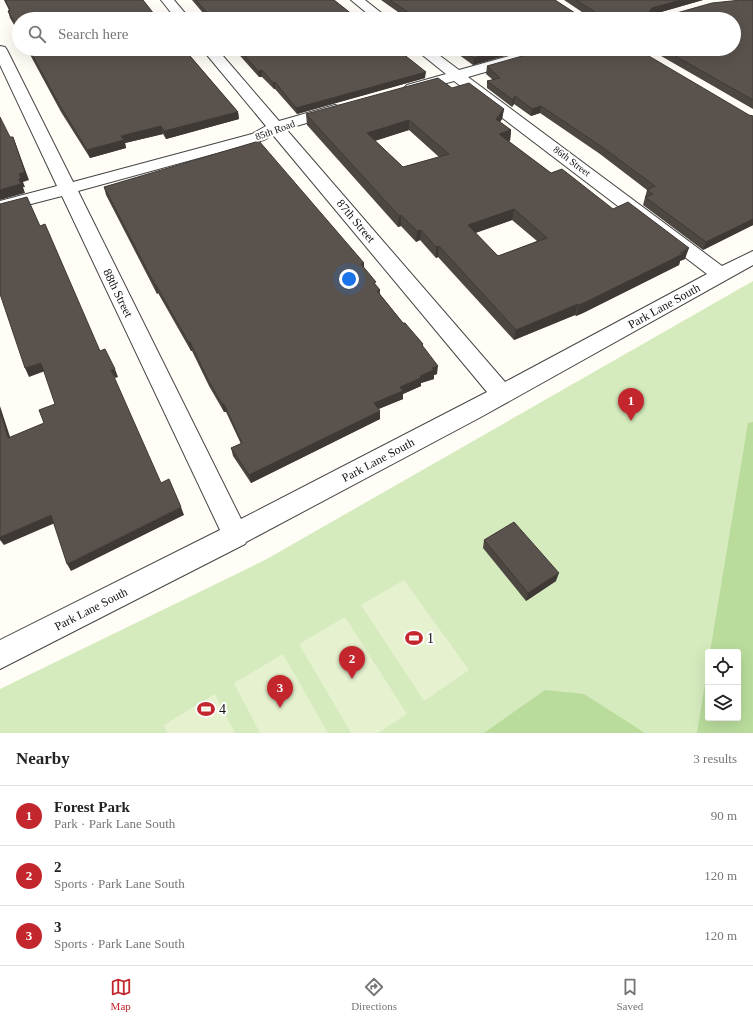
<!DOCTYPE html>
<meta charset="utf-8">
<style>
body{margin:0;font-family:Georgia,serif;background:#f2f2f2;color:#222}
.controls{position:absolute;right:12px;bottom:12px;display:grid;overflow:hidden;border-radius:4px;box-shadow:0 4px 16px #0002}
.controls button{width:36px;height:36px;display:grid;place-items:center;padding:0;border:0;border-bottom:1px solid #e0e0e0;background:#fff;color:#222;font:20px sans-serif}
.you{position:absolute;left:349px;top:279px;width:14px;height:14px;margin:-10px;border:3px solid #fff;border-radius:50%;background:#1a73e8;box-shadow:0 0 0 6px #1a73e833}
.badge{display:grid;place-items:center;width:26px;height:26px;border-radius:50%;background:#c4262e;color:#fff;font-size:13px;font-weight:700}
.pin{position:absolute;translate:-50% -33px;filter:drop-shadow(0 1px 2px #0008)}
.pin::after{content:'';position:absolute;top:21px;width:14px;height:12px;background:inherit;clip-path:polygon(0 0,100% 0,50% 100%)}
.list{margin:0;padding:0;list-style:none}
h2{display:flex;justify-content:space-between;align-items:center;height:52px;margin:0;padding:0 16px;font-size:17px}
h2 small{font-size:13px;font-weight:400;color:#767676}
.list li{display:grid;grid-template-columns:26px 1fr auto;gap:12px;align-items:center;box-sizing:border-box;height:60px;padding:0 16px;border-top:1px solid #e0e0e0}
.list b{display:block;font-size:15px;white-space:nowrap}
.list p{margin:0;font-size:13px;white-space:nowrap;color:#767676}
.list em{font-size:13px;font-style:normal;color:#767676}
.icon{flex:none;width:22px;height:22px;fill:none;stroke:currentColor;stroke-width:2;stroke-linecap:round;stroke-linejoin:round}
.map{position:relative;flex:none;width:753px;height:733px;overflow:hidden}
.search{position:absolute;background:#fff;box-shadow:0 4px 16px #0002;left:12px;right:12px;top:12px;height:44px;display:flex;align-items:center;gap:10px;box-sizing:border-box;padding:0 14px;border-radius:22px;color:#767676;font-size:15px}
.sheet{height:232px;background:#fff}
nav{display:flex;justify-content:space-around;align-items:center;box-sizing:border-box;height:56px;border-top:1px solid #e0e0e0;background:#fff;font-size:11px;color:#767676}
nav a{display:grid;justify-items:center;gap:2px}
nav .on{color:#c4262e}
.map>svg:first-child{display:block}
</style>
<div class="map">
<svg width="753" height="733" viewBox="0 0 753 733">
<rect width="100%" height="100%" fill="#fffdf5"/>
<!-- green -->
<path fill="#d5ebbd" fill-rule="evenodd" d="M 753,281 L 753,733 L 0,733 L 0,689 L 265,560 ZM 708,652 L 738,652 L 738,718 L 708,718 Z"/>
<!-- forest -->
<g fill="#b9dc9c">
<path d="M 753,422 L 753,733 L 697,733 L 708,665 L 708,718 L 738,718 L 738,652 L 710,652 L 748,423 Z"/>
<path d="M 545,690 L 584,694 L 645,733 L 484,733 Z"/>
</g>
<!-- pitch -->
<g fill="#e6f2cf">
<path d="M 404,580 L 469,670 L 424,701 L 361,605 Z"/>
<path d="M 345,617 L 407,714 L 378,733 L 351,733 L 299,644 Z"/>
<path d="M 283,654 L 328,733 L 260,733 L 234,683 Z"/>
<path d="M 215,694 L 235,733 L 167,733 L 164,725 Z"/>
</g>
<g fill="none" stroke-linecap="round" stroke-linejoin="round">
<!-- minor casing -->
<g stroke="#444" stroke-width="2">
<g id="minor">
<path d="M 161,0 L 174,0 L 190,19 L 176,19 Z"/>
<path d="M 351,0 L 365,0 L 389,19 L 374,19 Z"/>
<path d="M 0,46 L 5,47 L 7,50 L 73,182 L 252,134 L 266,126 L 202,49 L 217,49 L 279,121 L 335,105 L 341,107 L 343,110 L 341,113 L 286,129 L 505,382 L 707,274 L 454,81 L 412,93 L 407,91 L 404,88 L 407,85 L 446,74 L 415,49 L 431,49 L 459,70 L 534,49 L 557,49 L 555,52 L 468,77 L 722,266 L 753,251 L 753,265 L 481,417 L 246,542 L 245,544 L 0,669 L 0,640 L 220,530 L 62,196 L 0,212 L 0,201 L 57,186 L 0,65 ZM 273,135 L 487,392 L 241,519 L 78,191 L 264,140 Z"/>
</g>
</g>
<!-- minor -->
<use href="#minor" fill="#fff" fill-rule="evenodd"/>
</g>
<!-- wall -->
<g fill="#4d4742" fill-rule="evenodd">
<path d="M 4,0 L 143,0 L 152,12 L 19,19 L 19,33 L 10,18 L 8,11 L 9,10 Z"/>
<path d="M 192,0 L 334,0 L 358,19 L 208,19 Z"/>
<path d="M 381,0 L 555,0 L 575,13 L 585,14 L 564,0 L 703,0 L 657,13 L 673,14 L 753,0 L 753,109 L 649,49 L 734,49 L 734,19 L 408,19 Z"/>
<path d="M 27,49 L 184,49 L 238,112 L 239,119 L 166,139 L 163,134 L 125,143 L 126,148 L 90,158 L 61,112 Z"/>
<path d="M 234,49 L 397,49 L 425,78 L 297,114 L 275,89 L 274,89 L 262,77 L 259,77 Z"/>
<path d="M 451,49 L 529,49 L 473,65 Z"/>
<path d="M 487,66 L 753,116 L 753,225 L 703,250 L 643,205 L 647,190 L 600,154 L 540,113 L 531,116 L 514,104 L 512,107 L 487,88 L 487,81 L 493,80 L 486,74 Z"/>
<path d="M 452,88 L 504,109 L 502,119 L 500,122 L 511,130 L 510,141 L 508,141 L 551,173 L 613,209 L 685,259 L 680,261 L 679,265 L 583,313 L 576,316 L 575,315 L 514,340 L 438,257 L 436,258 L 420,240 L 416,242 L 401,226 L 398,227 L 307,125 L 306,114 ZM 409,130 L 439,157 L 403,167 L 375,141 ZM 512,220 L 537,241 L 498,256 L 475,233 Z"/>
<path d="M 104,187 L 364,263 L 364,268 L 376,285 L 380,290 L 380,294 L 403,323 L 423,344 L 423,347 L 437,374 L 434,375 L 434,379 L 421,383 L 421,386 L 403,394 L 403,399 L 378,409 L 380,419 L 251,483 L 233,456 L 231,448 L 241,444 L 226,412 L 224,412 L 209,386 L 192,351 L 191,351 L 158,293 L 157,294 L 106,195 Z"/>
<path d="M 484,540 L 556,581 L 526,601 L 483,548 Z"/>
</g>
<!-- shaded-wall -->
<g fill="#3f3936">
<path d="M 681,0 L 703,0 L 651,15 L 649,12 L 652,8 Z"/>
<path d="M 504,49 L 529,49 L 473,65 L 474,58 Z"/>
<path d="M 262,70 L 262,77 L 259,77 L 258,71 Z"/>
<path d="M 426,72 L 425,78 L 297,114 L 296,108 Z"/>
<path d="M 275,82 L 275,89 L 274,89 L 273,83 Z"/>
<path d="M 515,96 L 514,104 L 512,107 L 513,100 Z"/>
<path d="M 541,106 L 540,113 L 531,116 L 532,109 Z"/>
<path d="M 504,109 L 502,119 L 495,129 L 496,119 Z"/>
<path d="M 238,112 L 239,119 L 166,139 L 164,131 Z"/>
<path d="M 409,120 L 409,130 L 367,143 L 367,133 Z"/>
<path d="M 161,126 L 163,134 L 125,143 L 126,148 L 90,158 L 87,150 L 121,136 Z"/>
<path d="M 511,130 L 510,141 L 498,145 L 499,134 Z"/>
<path d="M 13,137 L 29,180 L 23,182 L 25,187 L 23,187 L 25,193 L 0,200 L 0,190 L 19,179 Z"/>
<path d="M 514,209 L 512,220 L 467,236 L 468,225 Z"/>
<path d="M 401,215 L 401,226 L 398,227 L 399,216 Z"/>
<path d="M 753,219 L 753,225 L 703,250 L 706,242 Z"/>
<path d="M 421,230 L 420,240 L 416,242 L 417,231 Z"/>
<path d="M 439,246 L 438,257 L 436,258 L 436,247 Z"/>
<path d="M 689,248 L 685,259 L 680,261 L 679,265 L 583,313 L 576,316 L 579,305 Z"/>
<path d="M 364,263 L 364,271 L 361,264 Z"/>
<path d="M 155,285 L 156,285 L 158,293 L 157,294 Z"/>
<path d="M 578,304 L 575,315 L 514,340 L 516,330 Z"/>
<path d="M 190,342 L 192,351 L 191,351 L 189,343 Z"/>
<path d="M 41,363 L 45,371 L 29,377 L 25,368 Z"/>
<path d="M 438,366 L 437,374 L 434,375 L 434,379 L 421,383 L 421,386 L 403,394 L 403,399 L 374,411 L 374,403 L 400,387 L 420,376 L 432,368 Z"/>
<path d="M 115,369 L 118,377 L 115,378 L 111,370 Z"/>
<path d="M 222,404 L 224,404 L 226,412 L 224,412 Z"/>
<path d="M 0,406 L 13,446 L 8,438 L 0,412 Z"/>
<path d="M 380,411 L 380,419 L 251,483 L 249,475 Z"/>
<path d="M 181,507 L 184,515 L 71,571 L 67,564 Z"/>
<path d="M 51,515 L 55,523 L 4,545 L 0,540 L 0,537 Z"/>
<path d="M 559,573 L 556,581 L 526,601 L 528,593 Z"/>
</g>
<!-- building -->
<g fill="#5a524d" stroke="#3f3936" fill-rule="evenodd">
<path d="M 5,0 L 143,0 L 158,19 L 19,19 L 19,31 L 8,11 L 10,10 Z"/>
<path d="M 196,0 L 334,0 L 358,19 L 212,19 Z"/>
<path d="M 390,0 L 555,0 L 575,13 L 593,14 L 595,12 L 576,0 L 681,0 L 652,8 L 649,12 L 673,14 L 712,3 L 741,0 L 753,0 L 753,100 L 663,49 L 734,49 L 734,19 L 418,19 Z"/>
<path d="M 29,49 L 184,49 L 238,112 L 164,131 L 161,126 L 121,136 L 124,140 L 87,150 L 59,104 Z"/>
<path d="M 239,49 L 397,49 L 426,72 L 296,108 L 275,82 L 273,83 L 262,70 L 258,71 Z"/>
<path d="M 462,49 L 504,49 L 474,58 Z"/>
<path d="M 547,49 L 637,49 L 749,115 L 753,116 L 753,219 L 706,242 L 645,197 L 653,194 L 647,190 L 655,186 L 602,147 L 541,106 L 532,109 L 515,96 L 513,100 L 487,81 L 500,78 L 487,66 Z"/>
<path d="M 438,78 L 452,88 L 469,83 L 504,109 L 496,119 L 511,130 L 499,134 L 551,173 L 562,169 L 613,209 L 628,202 L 689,248 L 680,252 L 683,254 L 586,302 L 579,305 L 578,304 L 516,330 L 439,246 L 436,247 L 421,230 L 417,231 L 401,215 L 399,216 L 306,114 ZM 409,120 L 449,154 L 403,167 L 367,133 ZM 514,209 L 547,238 L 498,256 L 468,225 Z"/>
<path d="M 0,117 L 10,137 L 13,137 L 25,172 L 19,174 L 21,178 L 19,179 L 21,184 L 0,190 Z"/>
<path d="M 259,141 L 364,263 L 361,264 L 376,282 L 374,283 L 380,290 L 377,291 L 403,323 L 405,323 L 423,344 L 422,345 L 438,366 L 432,368 L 434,370 L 420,376 L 421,378 L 400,387 L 403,391 L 374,403 L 380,411 L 249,475 L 231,448 L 242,443 L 224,404 L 222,404 L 207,378 L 190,342 L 189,343 L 156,285 L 155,285 L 104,187 Z"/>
<path d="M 27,197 L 40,226 L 45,224 L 100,351 L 105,349 L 115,369 L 111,370 L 161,483 L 169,479 L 181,507 L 67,564 L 51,515 L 0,537 L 0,412 L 8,438 L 44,423 L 39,410 L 55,404 L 41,363 L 25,368 L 0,294 L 0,204 Z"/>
<path d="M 514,522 L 559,573 L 528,593 L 484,540 Z"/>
</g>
<!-- icons -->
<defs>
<g id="stadium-bare" transform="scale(1.38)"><path d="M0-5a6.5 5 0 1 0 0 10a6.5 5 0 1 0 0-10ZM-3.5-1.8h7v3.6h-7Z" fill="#c4262e" stroke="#fff" stroke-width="2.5" paint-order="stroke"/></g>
</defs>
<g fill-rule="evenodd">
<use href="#stadium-bare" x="414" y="638"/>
<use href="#stadium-bare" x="206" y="709"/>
</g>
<g text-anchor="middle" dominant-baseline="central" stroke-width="4" stroke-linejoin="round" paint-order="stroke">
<!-- far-street labels -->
<g font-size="10" fill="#111" stroke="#fff">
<text transform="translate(275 130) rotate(-20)">85th Road</text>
<text transform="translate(572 161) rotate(37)">86th Street</text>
</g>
<!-- street labels -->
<g font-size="12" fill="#111" stroke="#fff">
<text transform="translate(356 221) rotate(50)">87th Street</text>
<text transform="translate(118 293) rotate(64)">88th Street</text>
<text transform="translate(664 306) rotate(-29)">Park Lane South</text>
<text transform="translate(378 460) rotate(-28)">Park Lane South</text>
<text transform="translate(91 609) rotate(-27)">Park Lane South</text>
</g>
<!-- near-poi labels -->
<g font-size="14" fill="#111" stroke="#fff" text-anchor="start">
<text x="427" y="638">1</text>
<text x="219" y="709">4</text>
</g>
</g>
</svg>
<div class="controls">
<button><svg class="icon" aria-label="locate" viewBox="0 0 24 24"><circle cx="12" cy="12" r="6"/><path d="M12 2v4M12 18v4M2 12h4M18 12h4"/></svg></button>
<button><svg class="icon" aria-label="layers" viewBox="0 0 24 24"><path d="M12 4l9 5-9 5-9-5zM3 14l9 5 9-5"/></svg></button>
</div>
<div class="you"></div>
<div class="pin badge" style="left:631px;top:421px">1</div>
<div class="pin badge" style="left:352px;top:679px">2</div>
<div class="pin badge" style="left:280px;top:708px">3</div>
<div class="search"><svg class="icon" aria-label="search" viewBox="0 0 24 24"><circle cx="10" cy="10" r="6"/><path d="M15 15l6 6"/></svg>Search here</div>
</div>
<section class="sheet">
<h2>Nearby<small>3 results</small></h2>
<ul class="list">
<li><span class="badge">1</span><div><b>Forest Park</b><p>Park · Park Lane South</p></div><em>90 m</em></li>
<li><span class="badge">2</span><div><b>2</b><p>Sports · Park Lane South</p></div><em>120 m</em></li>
<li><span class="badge">3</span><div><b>3</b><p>Sports · Park Lane South</p></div><em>120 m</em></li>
</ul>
</section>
<nav>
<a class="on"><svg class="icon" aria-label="map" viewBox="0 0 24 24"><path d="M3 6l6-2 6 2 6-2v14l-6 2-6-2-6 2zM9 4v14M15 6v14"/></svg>Map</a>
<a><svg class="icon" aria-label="directions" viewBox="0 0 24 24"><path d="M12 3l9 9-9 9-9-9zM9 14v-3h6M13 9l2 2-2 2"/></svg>Directions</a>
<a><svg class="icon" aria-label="saved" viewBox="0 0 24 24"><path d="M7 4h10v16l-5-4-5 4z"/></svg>Saved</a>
</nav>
